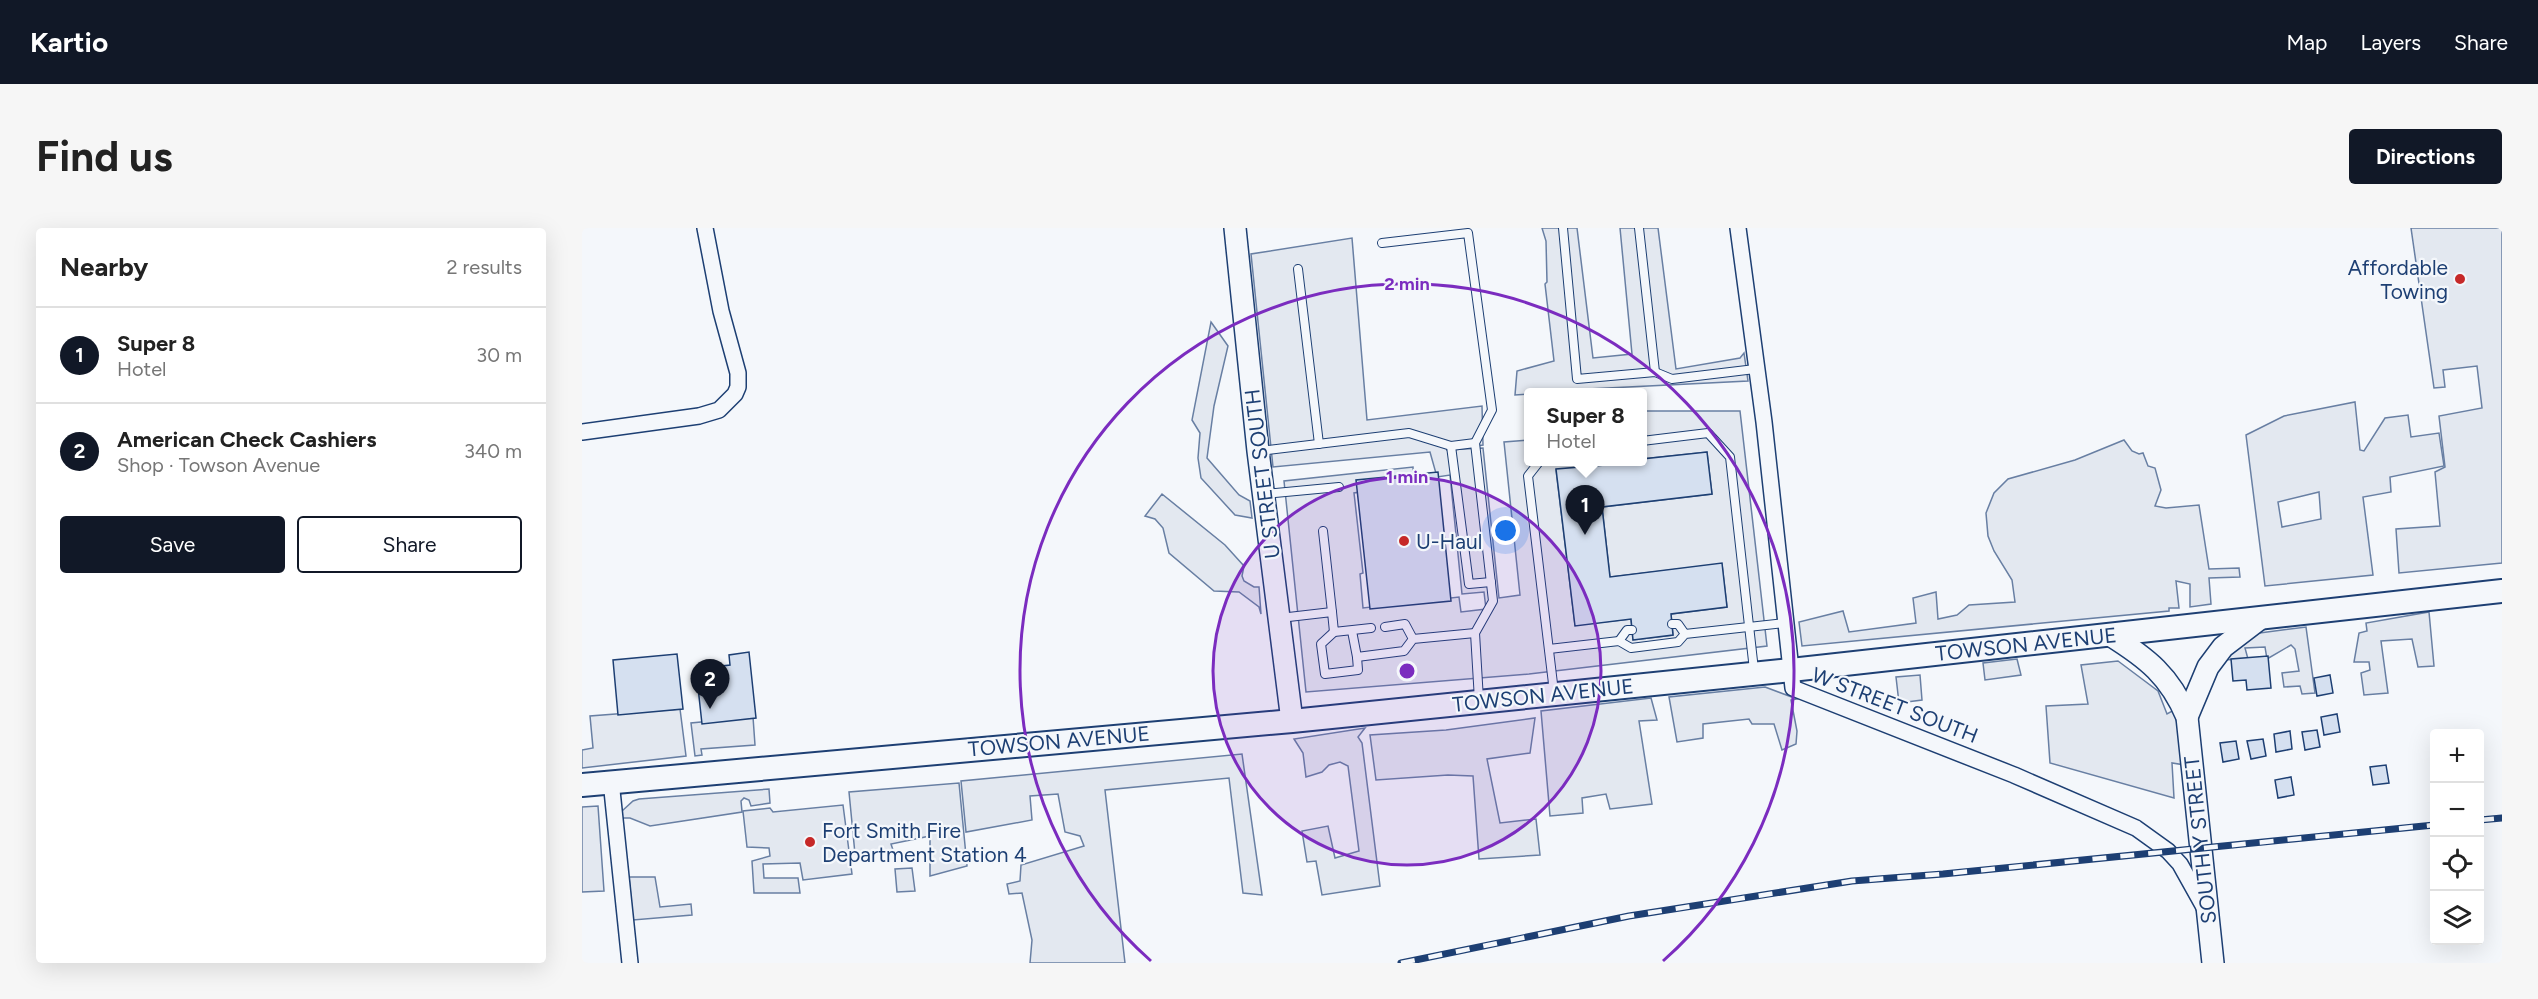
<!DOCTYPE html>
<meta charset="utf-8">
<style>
body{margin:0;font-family:Figtree,sans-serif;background:#f6f6f6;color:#222}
.controls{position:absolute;right:18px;bottom:18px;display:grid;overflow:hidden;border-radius:6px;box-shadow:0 6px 24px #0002}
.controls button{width:54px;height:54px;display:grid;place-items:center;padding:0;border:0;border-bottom:2px solid #e0e0e0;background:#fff;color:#222;font:30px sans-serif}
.you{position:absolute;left:924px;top:303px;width:21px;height:21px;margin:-15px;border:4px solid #fff;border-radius:50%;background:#1a73e8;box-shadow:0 0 0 9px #1a73e833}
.badge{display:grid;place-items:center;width:39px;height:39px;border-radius:50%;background:#111827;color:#fff;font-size:20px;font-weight:700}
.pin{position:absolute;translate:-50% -50px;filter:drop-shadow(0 2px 3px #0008)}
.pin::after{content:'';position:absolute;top:32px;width:21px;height:18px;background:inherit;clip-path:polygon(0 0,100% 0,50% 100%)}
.popup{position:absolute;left:942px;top:160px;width:123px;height:78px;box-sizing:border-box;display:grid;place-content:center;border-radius:6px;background:#fff;filter:drop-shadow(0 2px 4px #0005);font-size:20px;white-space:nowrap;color:#767676}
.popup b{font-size:22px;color:#222}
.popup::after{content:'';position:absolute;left:50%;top:100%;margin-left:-12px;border:12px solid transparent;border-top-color:#fff}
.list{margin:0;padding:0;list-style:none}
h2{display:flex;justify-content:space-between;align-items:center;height:78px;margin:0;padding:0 24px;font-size:26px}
h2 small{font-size:20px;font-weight:400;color:#767676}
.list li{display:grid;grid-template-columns:39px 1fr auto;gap:18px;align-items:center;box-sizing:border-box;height:96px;padding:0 24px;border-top:2px solid #e0e0e0}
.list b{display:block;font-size:22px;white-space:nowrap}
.list p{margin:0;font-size:20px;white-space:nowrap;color:#767676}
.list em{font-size:20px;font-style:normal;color:#767676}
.actions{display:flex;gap:12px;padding:18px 24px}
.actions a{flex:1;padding:14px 0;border:2px solid #111827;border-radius:6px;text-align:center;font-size:21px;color:#111827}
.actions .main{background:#111827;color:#fff}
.icon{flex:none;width:33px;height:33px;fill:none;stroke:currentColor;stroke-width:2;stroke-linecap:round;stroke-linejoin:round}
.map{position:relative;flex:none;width:1920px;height:735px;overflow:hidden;border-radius:6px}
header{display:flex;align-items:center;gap:36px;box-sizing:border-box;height:84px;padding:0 30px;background:#111827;color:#fff}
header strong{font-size:28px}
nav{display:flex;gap:33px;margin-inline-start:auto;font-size:21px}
.intro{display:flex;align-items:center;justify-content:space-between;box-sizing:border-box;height:144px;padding:0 36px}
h1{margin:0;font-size:42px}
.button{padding:15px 27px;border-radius:6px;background:#111827;color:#fff;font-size:21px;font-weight:700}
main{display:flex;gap:36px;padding:0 36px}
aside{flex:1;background:#fff;border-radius:6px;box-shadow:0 6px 24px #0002}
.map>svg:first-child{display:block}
</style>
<header>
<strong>Kartio</strong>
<nav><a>Map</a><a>Layers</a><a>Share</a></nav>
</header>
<div class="intro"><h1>Find us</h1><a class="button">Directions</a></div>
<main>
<aside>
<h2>Nearby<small>2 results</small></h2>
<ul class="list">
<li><span class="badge">1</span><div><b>Super 8</b><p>Hotel</p></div><em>30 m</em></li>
<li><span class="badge">2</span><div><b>American Check Cashiers</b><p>Shop · Towson Avenue</p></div><em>340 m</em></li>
</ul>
<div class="actions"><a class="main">Save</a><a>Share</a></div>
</aside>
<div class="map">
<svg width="1920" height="735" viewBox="0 0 1920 735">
<rect width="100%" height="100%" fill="#f4f7fb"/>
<!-- parking -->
<g fill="#e3e8f0" stroke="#687fa3" stroke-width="1.5" fill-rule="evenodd">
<path d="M 960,0 L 995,0 L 1011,130 L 1050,126 L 1038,0 L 1076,0 L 1094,141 L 1158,130 L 1162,125 L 1166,153 L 946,164 L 946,166 L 933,167 L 935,143 L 972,133 L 963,56 L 965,54 L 964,13 Z"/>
<path d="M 1829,0 L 1920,0 L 1920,335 L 1817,345 L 1814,301 L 1858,298 L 1853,244 L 1863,239 L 1857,188 L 1900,180 L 1895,138 L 1861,142 L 1863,159 L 1852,160 Z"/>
<path d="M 770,10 L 785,192 L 900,178 L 901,217 L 864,222 L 901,220 L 917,370 L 938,367 L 922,214 L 946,212 L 946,234 L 1041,234 L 974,242 L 993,397 L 1049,391 L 1051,412 L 1091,407 L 1089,386 L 1145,379 L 1140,336 L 1028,349 L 1020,279 L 1130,266 L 1125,224 L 1060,231 L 1060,183 L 1158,183 L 1185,418 L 947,446 L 724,464 L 702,253 L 831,239 L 832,256 L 772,265 L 781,345 L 778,346 L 781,380 L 877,369 L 879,384 L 904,381 L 902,364 L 880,366 L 868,247 L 855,249 L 848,224 L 691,239 L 669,26 Z"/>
<path d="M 629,94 L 646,118 L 632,178 L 625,230 L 657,267 L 668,273 L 670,290 L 653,287 L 619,250 L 616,230 L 618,205 L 610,192 Z"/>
<path d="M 1773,174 L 1778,222 L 1782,223 L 1803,190 L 1826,187 L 1829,209 L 1857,205 L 1862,238 L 1808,249 L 1809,264 L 1781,269 L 1791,347 L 1683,358 L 1664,207 L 1702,188 ZM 1737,264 L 1739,291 L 1700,299 L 1696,274 Z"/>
<path d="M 1542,212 L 1550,223 L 1557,226 L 1561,225 L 1566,238 L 1573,240 L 1579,262 L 1573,278 L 1584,280 L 1617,277 L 1627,341 L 1657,340 L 1658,349 L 1627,350 L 1629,376 L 1608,379 L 1608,356 L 1594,353 L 1597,380 L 1587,380 L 1587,383 L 1220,418 L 1217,394 L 1261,383 L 1267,404 L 1334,395 L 1331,370 L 1354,364 L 1356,391 L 1375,387 L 1387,377 L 1433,374 L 1430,352 L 1412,323 L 1406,308 L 1404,285 L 1412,265 L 1426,251 L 1493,232 Z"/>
<path d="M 580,266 L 643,317 L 662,338 L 660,348 L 662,353 L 672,359 L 677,359 L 679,386 L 677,379 L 657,364 L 632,363 L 587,325 L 581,300 L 573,291 L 563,288 Z"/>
<path d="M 1847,384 L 1852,438 L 1836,439 L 1830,411 L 1799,413 L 1806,465 L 1782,467 L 1779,445 L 1788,442 L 1787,434 L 1772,434 L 1777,405 L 1785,403 L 1784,395 Z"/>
<path d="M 1724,399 L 1733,465 L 1720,466 L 1718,458 L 1702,459 L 1700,445 L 1717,443 L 1713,421 L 1709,417 L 1685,431 L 1683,419 L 1663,420 L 1666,431 L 1640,432 L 1670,406 Z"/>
<path d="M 1435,431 L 1439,447 L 1403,452 L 1401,435 Z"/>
<path d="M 1536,433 L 1576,463 L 1585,486 L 1592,482 L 1594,487 L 1603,537 L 1590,535 L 1592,570 L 1468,535 L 1464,478 L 1506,476 L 1499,437 Z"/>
<path d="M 1338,447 L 1340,472 L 1317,475 L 1314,449 Z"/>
<path d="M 1183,459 L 1215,471 L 1209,472 L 1215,503 L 1214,516 L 1200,522 L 1192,496 L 1170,496 L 1167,491 L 1121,496 L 1121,510 L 1095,514 L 1087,469 Z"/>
<path d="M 1069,470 L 1075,492 L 1057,493 L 1070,576 L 1028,581 L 1024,566 L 1000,570 L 1001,585 L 968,588 L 959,483 Z"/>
<path d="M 98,481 L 104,528 L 0,540 L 0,522 L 11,520 L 8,488 Z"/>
<path d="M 171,489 L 173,517 L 119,521 L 120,527 L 113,528 L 109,495 Z"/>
<path d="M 953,490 L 948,525 L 905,531 L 918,595 L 954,591 L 958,627 L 897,631 L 891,548 L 866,547 L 794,552 L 788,507 L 864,502 Z"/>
<path d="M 783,500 L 776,509 L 780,515 L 798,658 L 740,667 L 734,633 L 725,634 L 720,603 L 746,598 L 753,630 L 777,623 L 766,538 L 758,534 L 747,537 L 740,544 L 724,549 L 721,525 L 712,511 Z"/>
<path d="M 660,526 L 680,667 L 661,665 L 647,550 L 523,562 L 543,735 L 448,735 L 450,712 L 440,665 L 427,666 L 425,656 L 438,653 L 439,637 L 502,618 L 498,608 L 483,604 L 476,566 L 448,568 L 450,592 L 384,604 L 379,553 Z"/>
<path d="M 377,555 L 385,638 L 348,648 L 348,608 L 309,616 L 311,622 L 273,626 L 267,564 Z"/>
<path d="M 187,561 L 188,575 L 169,578 L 167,572 L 162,570 L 159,573 L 160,584 L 68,598 L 48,590 L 39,590 L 40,583 L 51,573 L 57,571 Z"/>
<path d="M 261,577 L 270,646 L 221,652 L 218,635 L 181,636 L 182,650 L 216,650 L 218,665 L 172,665 L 170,633 L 188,628 L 187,620 L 165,619 L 161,583 L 188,580 L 191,584 Z"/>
<path d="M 16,578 L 22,663 L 0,664 L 0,579 Z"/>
<path d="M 330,640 L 333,663 L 315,664 L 313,641 Z"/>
<path d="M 47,649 L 73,649 L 78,679 L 109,676 L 110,687 L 51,692 Z"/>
</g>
<!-- building -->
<g fill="#d5e0f0" stroke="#1d3f73" stroke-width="1.5">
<path d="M 1125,224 L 1130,266 L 1020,279 L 1028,349 L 1140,335 L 1145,379 L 1089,386 L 1091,407 L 1051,412 L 1049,391 L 993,398 L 974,241 L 1060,234 L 1060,231 Z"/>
<path d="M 856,244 L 869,373 L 788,381 L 774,252 Z"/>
<path d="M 167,424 L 174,490 L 120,496 L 114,441 L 148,437 L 147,427 Z"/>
<path d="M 95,426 L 101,481 L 36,487 L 31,432 Z"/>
<path d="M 1686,428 L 1689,460 L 1665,462 L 1664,452 L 1651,453 L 1649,431 Z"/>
<path d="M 1748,447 L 1751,465 L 1735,468 L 1732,450 Z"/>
<path d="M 1755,486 L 1758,504 L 1742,507 L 1739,489 Z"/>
<path d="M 1735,502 L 1738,519 L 1723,522 L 1720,504 Z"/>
<path d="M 1708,503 L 1710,521 L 1694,524 L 1692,506 Z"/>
<path d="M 1681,511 L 1684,528 L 1669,531 L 1665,513 Z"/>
<path d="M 1654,513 L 1657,531 L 1641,534 L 1638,515 Z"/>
<path d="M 1804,537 L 1807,555 L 1791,557 L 1788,539 Z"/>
<path d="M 1709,549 L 1712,567 L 1696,570 L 1693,552 Z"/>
</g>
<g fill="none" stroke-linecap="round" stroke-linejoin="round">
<!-- lane casing -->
<g stroke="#1d3f73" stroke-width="10">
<g id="lane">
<path d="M 981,0 L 995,151 L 1073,144 L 1090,151 L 1173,141"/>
<path d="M 1057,0 L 1073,144"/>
<path d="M 800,15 L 886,5 L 910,182 L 893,215 L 911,373 L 893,405 L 897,472"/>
<path d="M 716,41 L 737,216"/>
<path d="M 1060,213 L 1126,205 L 1148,229 L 1172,442"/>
<path d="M 869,218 L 887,356 L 909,354"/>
<path d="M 678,223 L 827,205 L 869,218 L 893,215"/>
<path d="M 957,234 L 946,248 L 972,464"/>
<path d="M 683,266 L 757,259"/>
<path d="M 741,303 L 750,384"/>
<path d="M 698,390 L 750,384 L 752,404 L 789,400"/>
<path d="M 1090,396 L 1096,396 L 1103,406"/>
<path d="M 803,399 L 823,396 L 831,411"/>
<path d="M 770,403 L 775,429 L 822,423 L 831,411 L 893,405"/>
<path d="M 752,404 L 739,416 L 743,446 L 776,442 L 775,429"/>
<path d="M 1037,413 L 1045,402 L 1050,402"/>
<path d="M 967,421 L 1037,413 L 1049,420 L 1096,414 L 1103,406 L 1203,395"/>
</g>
</g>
<!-- street casing -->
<g stroke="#1d3f73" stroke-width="18">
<g id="street">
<path d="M 1156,0 L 1182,194 L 1211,460 L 1432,547 L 1554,600 L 1586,623 L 1598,636 L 1622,679"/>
<path d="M 0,204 L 117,188 L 137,182 L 153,166 L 156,159 L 156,145 L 139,83 L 123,0"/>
<path d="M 29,553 L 48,735"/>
</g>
</g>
<!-- secondary casing -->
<g stroke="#1d3f73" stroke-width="24">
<g id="secondary">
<path d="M 653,0 L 676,223 L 710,493"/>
<path d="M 1528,407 C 1565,430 1588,448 1605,489 L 1631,735"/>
<path d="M 1605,489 L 1626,439 L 1641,419 L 1679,390"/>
</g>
</g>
<!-- primary casing -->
<g stroke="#1d3f73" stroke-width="26">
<path id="primary" d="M 0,557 L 710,493 L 1209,442 L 1920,363"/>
</g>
<!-- lane -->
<use href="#lane" stroke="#f4f7fb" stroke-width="8"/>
<!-- street -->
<use href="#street" stroke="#f4f7fb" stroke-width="15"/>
<!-- secondary -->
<use href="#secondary" stroke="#f4f7fb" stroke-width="21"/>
<!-- primary -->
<use href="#primary" stroke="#f4f7fb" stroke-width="22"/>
<!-- rail casing -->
<g stroke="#1d3f73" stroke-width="7">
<g id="rail">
<path d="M 1898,592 L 1920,590"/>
<path d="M 819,735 L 1047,688 L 1270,653 L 1361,646 L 1852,597"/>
</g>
</g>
<!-- rail -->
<use href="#rail" stroke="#f4f7fb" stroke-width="4.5" stroke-dasharray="14" stroke-linecap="butt"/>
</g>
<!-- distance rings -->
<circle cx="825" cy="443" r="194" fill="#7b2cbf" fill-opacity=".12"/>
<g fill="none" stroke="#7b2cbf" stroke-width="3">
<circle cx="825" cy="443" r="194"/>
<path d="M569 733A387 387 0 1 1 1081 733"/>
</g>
<!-- markers -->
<g fill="#c62828" stroke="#f4f7fb" stroke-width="2">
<circle cx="1878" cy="51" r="6"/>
<circle cx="822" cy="313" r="6"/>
<circle cx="228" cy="614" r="6"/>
</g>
<g text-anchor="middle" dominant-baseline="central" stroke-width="4.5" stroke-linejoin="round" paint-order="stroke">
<!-- poi labels -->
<g font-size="21" fill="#1d3f73" stroke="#f4f7fb" text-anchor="start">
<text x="1866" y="39" text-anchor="end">Affordable<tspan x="1866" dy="24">Towing</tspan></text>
<text x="834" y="313">U-Haul</text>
<text x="240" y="602">Fort Smith Fire<tspan x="240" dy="24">Department Station 4</tspan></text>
</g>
<!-- street labels -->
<g font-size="21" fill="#1d3f73" stroke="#f4f7fb">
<text transform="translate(680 246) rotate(-97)">U STREET SOUTH</text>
<text transform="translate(1444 416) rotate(-6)">TOWSON AVENUE</text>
<text transform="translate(961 467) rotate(-6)">TOWSON AVENUE</text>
<text transform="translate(1313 477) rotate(21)">W STREET SOUTH</text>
<text transform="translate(477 513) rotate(-5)">TOWSON AVENUE</text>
<text transform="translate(1618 612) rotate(-96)">SOUTH Y STREET</text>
</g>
</g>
<circle cx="825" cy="443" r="9" fill="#7b2cbf" stroke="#f4f7fb" stroke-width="3"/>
<g font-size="18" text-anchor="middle" font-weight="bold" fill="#7b2cbf" stroke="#f4f7fb" stroke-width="4.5" stroke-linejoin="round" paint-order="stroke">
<text x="825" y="62">2 min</text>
<text x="825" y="255">1 min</text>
</g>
</svg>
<div class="controls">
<button>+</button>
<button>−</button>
<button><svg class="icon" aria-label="locate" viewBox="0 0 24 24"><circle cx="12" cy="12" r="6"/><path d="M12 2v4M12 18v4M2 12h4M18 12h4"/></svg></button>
<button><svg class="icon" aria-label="layers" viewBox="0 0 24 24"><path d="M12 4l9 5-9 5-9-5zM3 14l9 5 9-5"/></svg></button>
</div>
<div class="you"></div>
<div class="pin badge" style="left:1003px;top:307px">1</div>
<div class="popup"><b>Super 8</b>Hotel</div>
<div class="pin badge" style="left:128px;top:481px">2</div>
</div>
</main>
